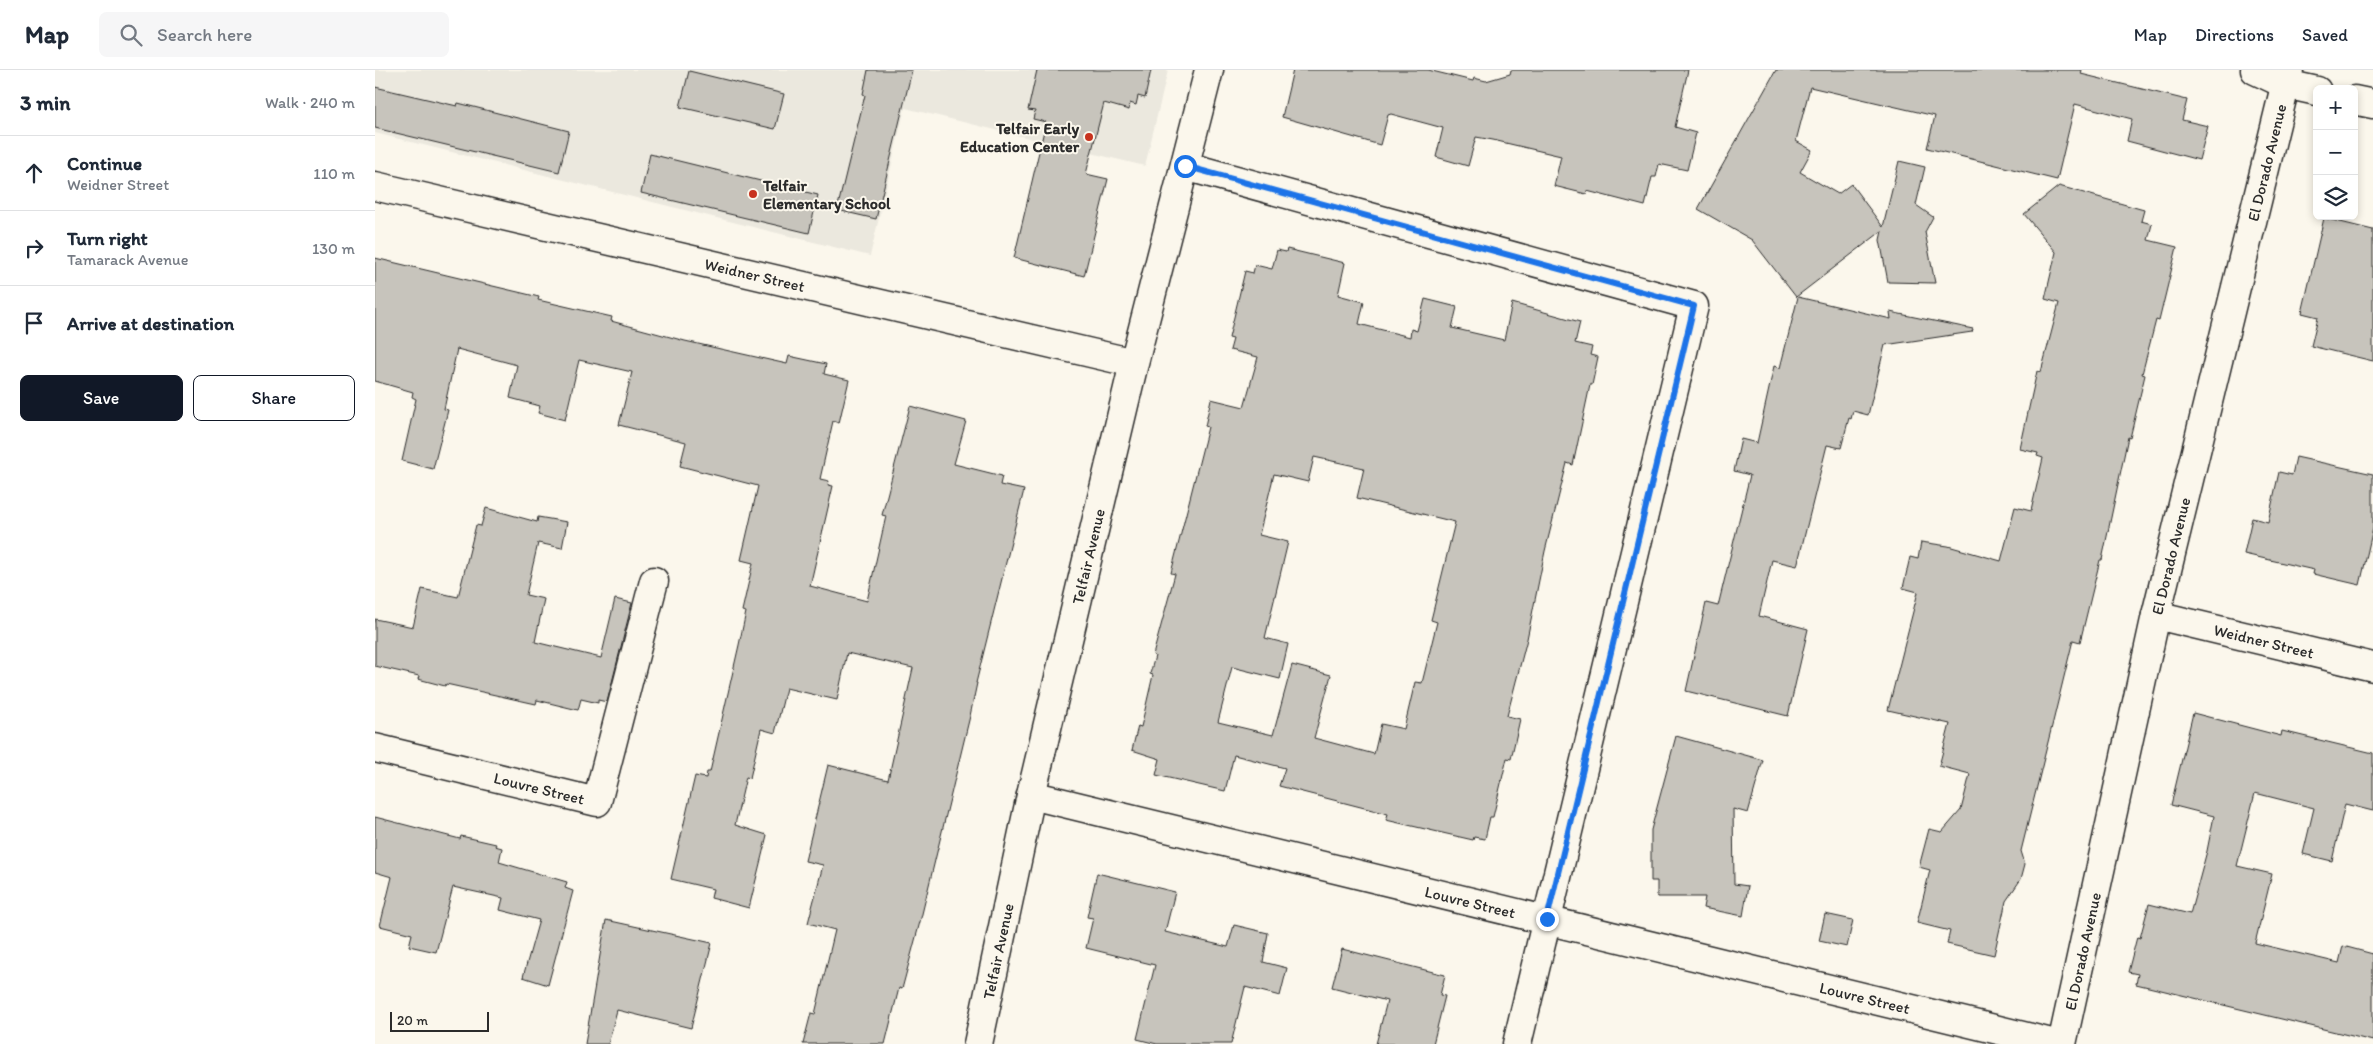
<!DOCTYPE html>
<meta charset="utf-8">
<style>
body{margin:0;font-family:Itim,sans-serif;background:#f6f6f7;color:#1f2937}
.controls{position:absolute;right:15px;top:15px;display:grid;overflow:hidden;border-radius:8px;box-shadow:0 2px 8px #0003}
.controls button{width:45px;height:45px;display:grid;place-items:center;padding:0;border:0;border-bottom:1px solid #e0e1e3;background:#fff;color:#1f2937;font:25px sans-serif}
.scale{position:absolute;left:15px;bottom:12px;width:99px;box-sizing:border-box;padding-left:5px;border:2px solid #2b2b2b;border-top:0;font-size:14px;line-height:18px;white-space:nowrap;color:#2b2b2b;-webkit-text-stroke:4px #fbf7ec;paint-order:stroke}
.stop{position:absolute;width:15px;height:15px;margin:-11px;border:4px solid #1a73e8;border-radius:50%;background:#fff}
.stop.end{background:#1a73e8;border-color:#fff;box-shadow:0 1px 5px #0008}
.list{margin:0;padding:0;list-style:none}
h2{display:flex;justify-content:space-between;align-items:center;height:65px;margin:0;padding:0 20px;font-size:21px}
h2 small{font-size:16px;font-weight:400;color:#747a83}
.list li{display:grid;grid-template-columns:32px 1fr auto;gap:15px;align-items:center;box-sizing:border-box;height:75px;padding:0 20px;border-top:1px solid #e0e1e3}
.list b{display:block;font-size:19px;white-space:nowrap}
.list p{margin:0;font-size:16px;white-space:nowrap;color:#747a83}
.list em{font-size:16px;font-style:normal;color:#747a83}
.actions{display:flex;gap:10px;padding:15px 20px}
.actions a{flex:1;padding:11px 0;border:1px solid #111827;border-radius:8px;text-align:center;font-size:18px;color:#111827}
.actions .main{background:#111827;color:#fff}
.icon{flex:none;width:28px;height:28px;fill:none;stroke:currentColor;stroke-width:2;stroke-linecap:round;stroke-linejoin:round}
.map{position:relative;flex:none;width:1998px;height:974px;overflow:hidden}
header{display:flex;align-items:center;gap:30px;box-sizing:border-box;height:70px;padding:0 25px;background:#fff;border-bottom:1px solid #e0e1e3}
header strong{font-size:24px}
nav{display:flex;gap:28px;margin-inline-start:auto;font-size:18px}
.search{width:350px;height:45px;background:#f6f6f7;display:flex;align-items:center;gap:12px;box-sizing:border-box;padding:0 18px;border-radius:8px;color:#747a83;font-size:19px}
main{display:flex}
aside{flex:1;background:#fff}
.map>svg:first-child{display:block}
</style>
<header>
<strong>Map</strong>
<div class="search"><svg class="icon" aria-label="search" viewBox="0 0 24 24"><circle cx="10" cy="10" r="6"/><path d="M15 15l6 6"/></svg>Search here</div>
<nav><a>Map</a><a>Directions</a><a>Saved</a></nav>
</header>
<main>
<aside>
<h2>3 min<small>Walk · 240 m</small></h2>
<ul class="list">
<li><svg class="icon" aria-label="ahead" viewBox="0 0 24 24"><path d="M12 20V5M6 11l6-6 6 6"/></svg><div><b>Continue</b><p>Weidner Street</p></div><em>110 m</em></li>
<li><svg class="icon" aria-label="right" viewBox="0 0 24 24"><path d="M7 20v-9h11M14 6l5 5-5 5"/></svg><div><b>Turn right</b><p>Tamarack Avenue</p></div><em>130 m</em></li>
<li><svg class="icon" aria-label="arrive" viewBox="0 0 24 24"><path d="M6 21V4h12l-3 4 3 4H6"/></svg><div><b>Arrive at destination</b></div></li>
</ul>
<div class="actions"><a class="main">Save</a><a>Share</a></div>
</aside>
<div class="map">
<svg width="1998" height="974" viewBox="0 0 1998 974">
<rect width="100%" height="100%" fill="#fbf7ec"/>
<filter id="ink" filterUnits="userSpaceOnUse"><feTurbulence type="fractalNoise" baseFrequency=".02" numOctaves="2"/><feDisplacementMap in="SourceGraphic" scale="10" xChannelSelector="R" yChannelSelector="G"/><feConvolveMatrix kernelMatrix="1 2 1 2 8 2 1 2 1" color-interpolation-filters="sRGB"/></filter>
<g filter="url(#ink)">
<!-- built -->
<path fill="#ebe8de" d="M 0,0 L 793,0 L 770,96 L 530,38 L 495,186 L 0,63 Z"/>
<!-- building -->
<g fill="#c7c4bc" stroke="#2b2b2b" fill-rule="evenodd">
<path d="M 493,0 L 537,0 L 501,149 L 462,140 L 490,25 L 488,24 Z"/>
<path d="M 662,0 L 776,0 L 770,28 L 763,26 L 761,35 L 755,33 L 754,40 L 729,33 L 711,104 L 733,109 L 709,206 L 639,188 L 671,52 L 658,49 L 660,41 L 653,40 Z"/>
<path d="M 918,0 L 1053,0 L 1098,11 L 1099,8 L 1111,11 L 1135,4 L 1136,0 L 1313,0 L 1300,57 L 1321,63 L 1312,100 L 1284,94 L 1281,107 L 1277,107 L 1270,136 L 1212,121 L 1211,124 L 1179,116 L 1186,86 L 1118,70 L 1101,67 L 1093,96 L 1061,87 L 1068,58 L 1016,44 L 1013,45 L 1005,75 L 907,47 Z"/>
<path d="M 1401,0 L 1707,0 L 1706,4 L 1812,30 L 1807,50 L 1833,56 L 1824,90 L 1752,71 L 1757,49 L 1700,34 L 1682,110 L 1552,78 L 1560,46 L 1435,17 L 1421,71 L 1437,80 L 1425,102 L 1463,124 L 1476,114 L 1508,157 L 1524,91 L 1550,97 L 1541,135 L 1558,147 L 1550,162 L 1560,213 L 1513,212 L 1505,170 L 1507,161 L 1421,227 L 1377,170 L 1323,139 Z"/>
<path d="M 314,1 L 409,24 L 400,59 L 305,37 Z"/>
<path d="M 0,17 L 82,36 L 83,33 L 194,61 L 184,102 L 0,58 Z"/>
<path d="M 275,84 L 443,125 L 434,163 L 266,123 Z"/>
<path d="M 1684,116 L 1769,140 L 1766,151 L 1777,154 L 1773,170 L 1802,177 L 1784,251 L 1781,250 L 1767,304 L 1770,305 L 1755,368 L 1753,367 L 1727,490 L 1725,490 L 1705,572 L 1698,570 L 1676,660 L 1646,781 L 1650,794 L 1646,809 L 1631,831 L 1619,885 L 1572,874 L 1575,861 L 1542,853 L 1555,800 L 1544,797 L 1554,759 L 1567,762 L 1586,740 L 1595,704 L 1564,696 L 1575,654 L 1513,640 L 1543,522 L 1528,518 L 1535,487 L 1543,489 L 1546,472 L 1573,476 L 1626,491 L 1640,437 L 1656,441 L 1668,388 L 1662,386 L 1663,383 L 1645,379 L 1662,301 L 1666,302 L 1684,233 L 1670,229 L 1681,182 L 1649,144 Z"/>
<path d="M 1949,148 L 1998,160 L 1998,291 L 1936,276 L 1943,247 L 1927,243 Z"/>
<path d="M 912,179 L 970,193 L 963,225 L 989,232 L 984,254 L 1035,267 L 1036,259 L 1042,261 L 1050,229 L 1082,237 L 1077,258 L 1129,270 L 1137,233 L 1205,252 L 1200,273 L 1217,277 L 1215,285 L 1223,287 L 1217,315 L 1215,315 L 1198,395 L 1192,393 L 1170,481 L 1152,569 L 1132,646 L 1145,649 L 1136,689 L 1132,688 L 1118,747 L 1115,747 L 1110,769 L 1099,767 L 1098,770 L 1011,750 L 1013,744 L 904,716 L 910,698 L 859,685 L 850,721 L 781,705 L 785,689 L 757,680 L 763,656 L 766,657 L 778,605 L 775,604 L 780,586 L 778,585 L 800,504 L 796,503 L 833,357 L 830,356 L 836,329 L 869,337 L 883,287 L 855,280 L 858,269 L 854,268 L 870,201 L 878,203 L 880,195 L 897,199 L 902,180 L 911,182 ZM 939,387 L 989,398 L 982,428 L 1080,452 L 1056,550 L 1062,552 L 1047,613 L 1040,612 L 1029,659 L 1006,654 L 999,684 L 939,668 L 956,605 L 917,595 L 898,665 L 843,652 L 857,597 L 905,609 L 913,574 L 890,568 L 913,472 L 884,465 L 899,404 L 933,412 Z"/>
<path d="M 0,188 L 164,227 L 163,230 L 237,247 L 236,251 L 310,271 L 412,294 L 414,286 L 451,294 L 449,304 L 474,310 L 464,353 L 458,351 L 445,409 L 454,411 L 453,415 L 458,416 L 435,516 L 492,531 L 511,446 L 507,445 L 535,336 L 591,351 L 579,394 L 627,406 L 625,415 L 649,420 L 601,613 L 602,613 L 595,646 L 546,848 L 527,919 L 524,918 L 510,974 L 428,974 L 436,943 L 440,944 L 460,860 L 433,853 L 448,795 L 430,791 L 453,695 L 513,710 L 538,598 L 472,583 L 462,630 L 411,618 L 400,663 L 386,659 L 375,708 L 371,707 L 360,755 L 392,765 L 374,838 L 336,828 L 338,819 L 296,809 L 320,706 L 331,708 L 332,702 L 335,702 L 364,575 L 371,542 L 367,541 L 378,493 L 366,490 L 383,416 L 305,396 L 311,372 L 244,355 L 257,302 L 204,290 L 190,350 L 163,343 L 165,336 L 135,328 L 142,295 L 82,279 L 69,339 L 73,340 L 58,399 L 27,391 L 41,329 L 37,327 L 38,322 L 0,311 Z"/>
<path d="M 1423,227 L 1516,249 L 1515,242 L 1598,259 L 1597,262 L 1510,275 L 1493,345 L 1478,341 L 1476,349 L 1474,348 L 1466,378 L 1452,375 L 1422,496 L 1397,490 L 1384,546 L 1433,559 L 1413,646 L 1311,621 L 1331,533 L 1343,536 L 1375,405 L 1359,401 L 1366,369 L 1382,373 L 1399,296 L 1405,298 Z"/>
<path d="M 1921,387 L 1998,404 L 1998,458 L 1985,515 L 1938,504 L 1939,500 L 1869,484 L 1877,448 L 1893,452 L 1904,402 L 1917,405 Z"/>
<path d="M 111,438 L 162,452 L 163,447 L 192,452 L 187,478 L 163,473 L 151,525 L 169,529 L 160,572 L 226,588 L 240,529 L 257,533 L 232,632 L 223,630 L 223,633 L 206,629 L 203,640 L 162,630 L 161,634 L 71,614 L 70,616 L 43,609 L 44,606 L 0,596 L 0,549 L 38,557 L 47,519 L 83,527 L 101,455 L 106,456 Z"/>
<path d="M 1818,643 L 1906,666 L 1907,661 L 1998,683 L 1998,741 L 1970,734 L 1957,791 L 1928,784 L 1939,738 L 1880,723 L 1862,796 L 1897,804 L 1880,873 L 1964,893 L 1968,876 L 1998,884 L 1998,971 L 1761,914 L 1763,904 L 1753,902 L 1762,867 L 1765,868 L 1774,834 L 1815,844 L 1832,781 L 1839,746 L 1796,735 Z"/>
<path d="M 1301,666 L 1388,690 L 1373,743 L 1358,739 L 1359,814 L 1373,816 L 1368,846 L 1328,838 L 1330,827 L 1282,827 L 1282,811 L 1276,811 L 1276,760 Z"/>
<path d="M 0,747 L 85,769 L 86,766 L 121,774 L 120,776 L 127,778 L 124,792 L 192,812 L 190,818 L 198,821 L 173,915 L 148,907 L 164,850 L 125,840 L 128,828 L 78,817 L 61,882 L 34,876 L 37,864 L 5,856 L 17,807 L 0,802 Z"/>
<path d="M 722,803 L 800,822 L 790,862 L 853,877 L 859,855 L 893,863 L 888,892 L 912,898 L 905,926 L 870,917 L 856,974 L 782,974 L 762,969 L 780,895 L 711,878 L 718,848 L 712,847 Z"/>
<path d="M 1450,844 L 1478,850 L 1472,877 L 1444,871 Z"/>
<path d="M 231,850 L 337,873 L 316,958 L 242,940 L 233,974 L 210,974 Z"/>
<path d="M 967,879 L 1070,905 L 1065,925 L 1070,926 L 1058,974 L 1001,974 L 1012,931 L 957,917 Z"/>
</g>
<g fill="none" stroke-linecap="round" stroke-linejoin="round">
<!-- street casing -->
<g stroke="#2b2b2b" stroke-width="31">
<g id="street">
<path d="M 1880,0 L 1910,14 L 1942,21"/>
<path d="M 1979,30 L 1998,34"/>
<path d="M 810,96 L 1319,236 L 1142,974"/>
<path id="s1" d="M 0,116 L 759,293"/>
<path id="s2" d="M 1781,545 L 1998,597"/>
<path id="s3" d="M 0,678 L 222,732 L 279,511"/>
<path id="s4" d="M 656,725 L 1681,974"/>
<path id="s5" d="M 603,974 L 656,725 L 759,293 L 834,0"/>
<path id="s6" d="M 1687,974 L 1781,545 L 1914,0"/>
</g>
</g>
<!-- street -->
<use href="#street" stroke="#fbf7ec" stroke-width="28"/>
</g>
</g>
<g fill="none" stroke-linecap="round" stroke-linejoin="round" filter="url(#ink)">
<!-- route -->
<path stroke="#1a73e8" stroke-width="6" d="M 810,96 L 1319,236 L 1172,849"/>
</g>
<!-- markers -->
<g fill="#c8321e" stroke="#fbf7ec" stroke-width="2">
<circle cx="714" cy="67" r="5"/>
<circle cx="378" cy="124" r="5"/>
</g>
<g text-anchor="middle" dominant-baseline="central" stroke-width="4" stroke-linejoin="round" paint-order="stroke">
<!-- poi labels -->
<g font-size="16" font-weight="bold" fill="#2b2b2b" stroke="#fbf7ec" text-anchor="end">
<text x="704" y="58">Telfair Early<tspan x="704" dy="18">Education Center</tspan></text>
<text x="388" y="115" text-anchor="start">Telfair<tspan x="388" dy="18">Elementary School</tspan></text>
</g>
<!-- street labels -->
<g font-size="16" fill="#2b2b2b" stroke="#fbf7ec">
<text stroke="none"><textPath href="#s6" startOffset="905">El Dorado Avenue</textPath></text>
<text stroke="none"><textPath href="#s1" startOffset="390">Weidner Street</textPath></text>
<text stroke="none"><textPath href="#s5" startOffset="500">Telfair Avenue</textPath></text>
<text stroke="none"><textPath href="#s6" startOffset="500">El Dorado Avenue</textPath></text>
<text stroke="none"><textPath href="#s2" startOffset="111">Weidner Street</textPath></text>
<text stroke="none"><textPath href="#s3" startOffset="169">Louvre Street</textPath></text>
<text stroke="none"><textPath href="#s4" startOffset="452">Louvre Street</textPath></text>
<text stroke="none"><textPath href="#s5" startOffset="95">Telfair Avenue</textPath></text>
<text stroke="none"><textPath href="#s6" startOffset="95">El Dorado Avenue</textPath></text>
<text stroke="none"><textPath href="#s4" startOffset="858">Louvre Street</textPath></text>
</g>
</g>
</svg>
<div class="controls">
<button>+</button>
<button>−</button>
<button><svg class="icon" aria-label="layers" viewBox="0 0 24 24"><path d="M12 4l9 5-9 5-9-5zM3 14l9 5 9-5"/></svg></button>
</div>
<div class="scale">20 m</div>
<div class="stop" style="left:810px;top:96px"></div>
<div class="stop end" style="left:1172px;top:849px"></div>
</div>
</main>
